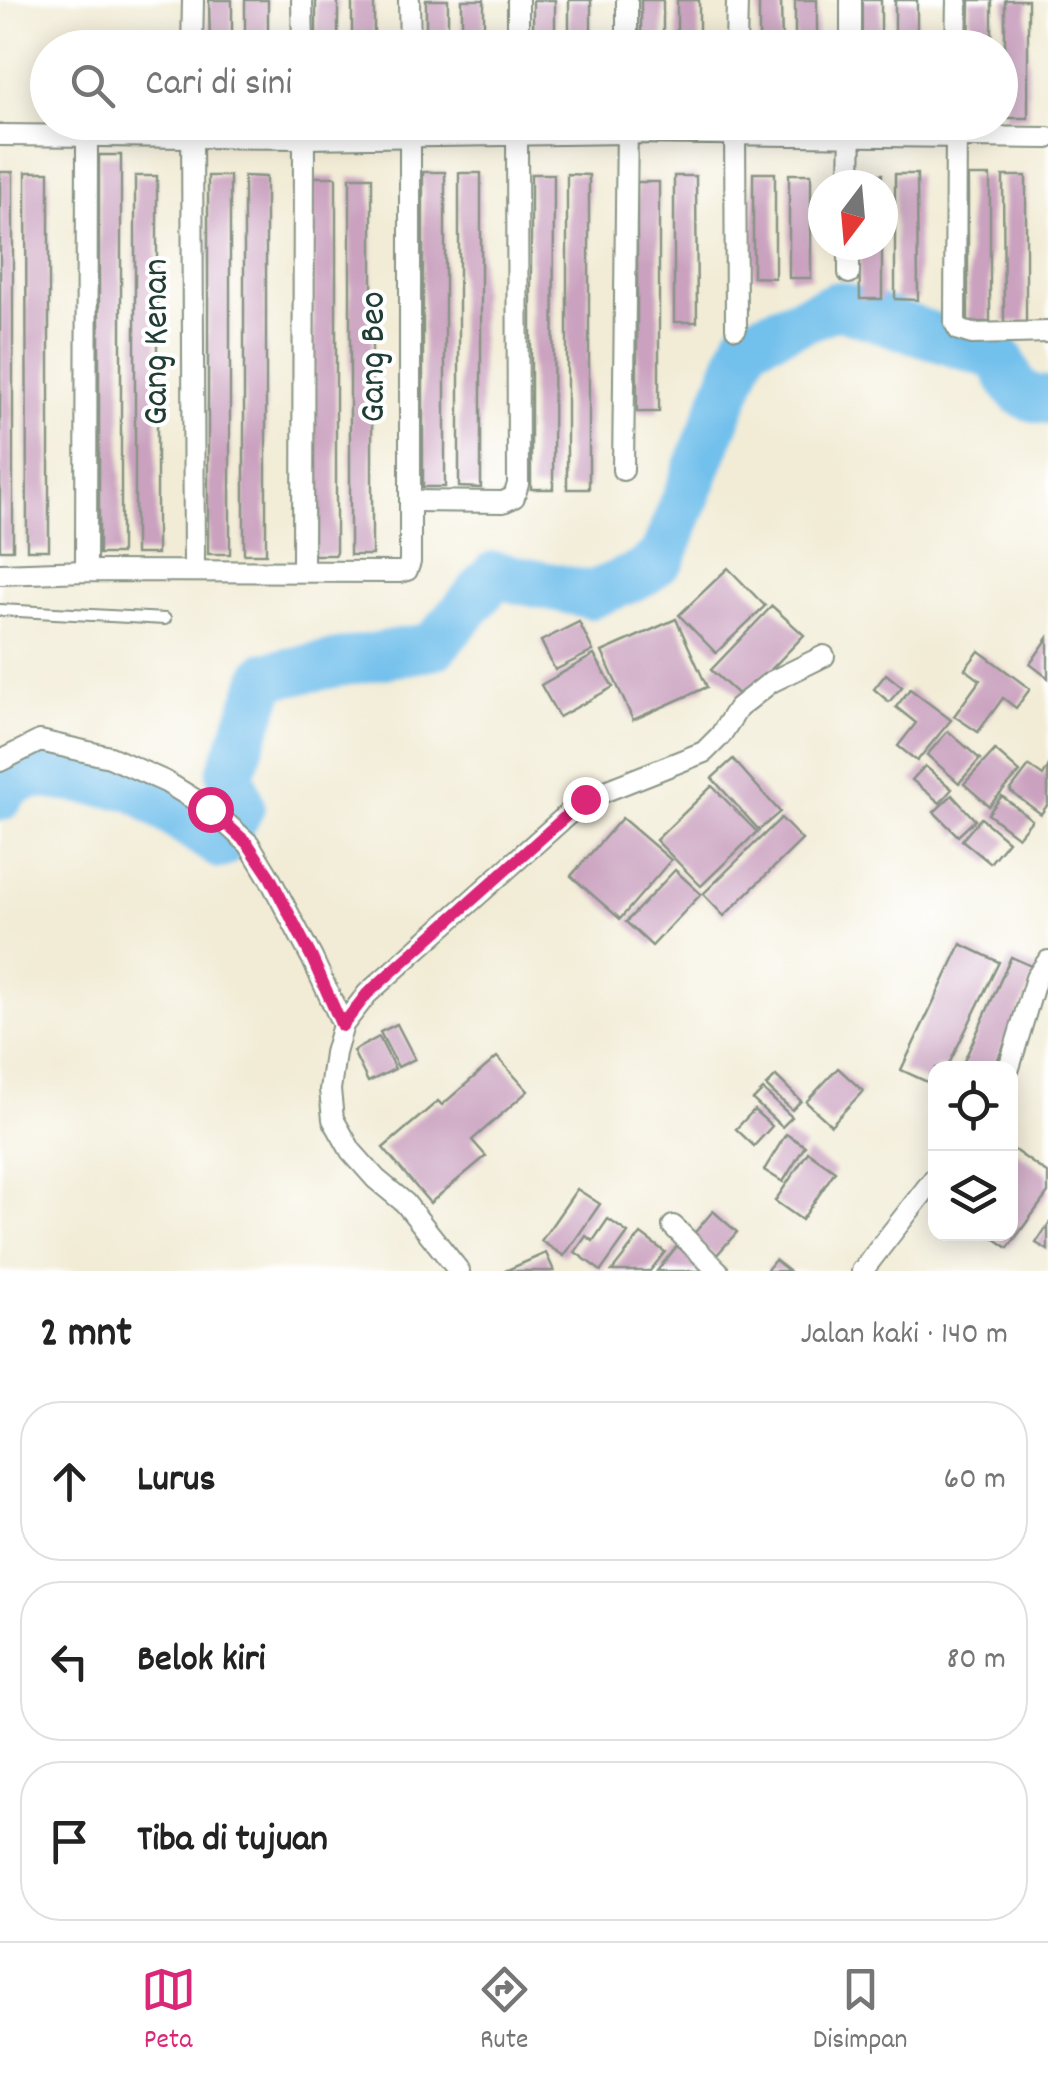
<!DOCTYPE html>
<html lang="id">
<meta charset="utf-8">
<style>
body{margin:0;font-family:Dekko,sans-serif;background:#f2f2f2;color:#222}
.controls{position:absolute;right:30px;bottom:30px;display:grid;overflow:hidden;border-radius:20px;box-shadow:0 5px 25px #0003}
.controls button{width:90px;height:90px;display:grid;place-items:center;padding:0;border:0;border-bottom:2px solid #e0e0e0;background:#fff;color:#222;font:50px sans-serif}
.compass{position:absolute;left:808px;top:170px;width:90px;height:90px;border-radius:50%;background:#fff;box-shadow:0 5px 25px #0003;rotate:196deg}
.stop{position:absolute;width:30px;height:30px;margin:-22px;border:8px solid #db2777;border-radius:50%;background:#fff}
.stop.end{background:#db2777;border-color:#fff;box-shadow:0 2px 10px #0008}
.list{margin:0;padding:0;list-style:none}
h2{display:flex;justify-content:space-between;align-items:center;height:130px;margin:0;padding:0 40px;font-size:42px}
h2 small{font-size:32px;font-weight:400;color:#767676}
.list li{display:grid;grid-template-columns:65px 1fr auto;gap:30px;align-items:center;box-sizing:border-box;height:160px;margin:0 20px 20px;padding:0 20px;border:2px solid #e0e0e0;border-radius:40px}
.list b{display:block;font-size:38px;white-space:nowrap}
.list em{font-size:32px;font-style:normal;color:#767676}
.icon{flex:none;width:55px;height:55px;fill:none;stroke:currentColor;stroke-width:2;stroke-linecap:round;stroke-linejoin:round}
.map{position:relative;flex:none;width:1048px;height:1271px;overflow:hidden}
.search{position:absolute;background:#fff;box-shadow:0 5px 25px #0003;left:30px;right:30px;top:30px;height:110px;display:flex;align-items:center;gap:25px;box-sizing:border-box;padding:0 35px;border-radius:55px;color:#767676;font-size:38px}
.sheet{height:670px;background:#fff}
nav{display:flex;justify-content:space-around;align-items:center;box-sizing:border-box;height:140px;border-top:2px solid #e0e0e0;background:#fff;font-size:28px;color:#767676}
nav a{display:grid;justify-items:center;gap:5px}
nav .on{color:#db2777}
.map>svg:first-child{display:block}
</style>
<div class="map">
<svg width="1048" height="1271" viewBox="0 0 1048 1271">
<rect width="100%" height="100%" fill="#fff"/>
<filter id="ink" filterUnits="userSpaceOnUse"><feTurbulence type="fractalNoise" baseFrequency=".01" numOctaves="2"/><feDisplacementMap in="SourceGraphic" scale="20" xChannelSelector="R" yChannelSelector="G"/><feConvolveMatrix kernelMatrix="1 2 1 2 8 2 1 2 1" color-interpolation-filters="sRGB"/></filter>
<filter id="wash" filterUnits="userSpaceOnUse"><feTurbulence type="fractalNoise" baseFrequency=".0048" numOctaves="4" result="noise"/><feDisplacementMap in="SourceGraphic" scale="40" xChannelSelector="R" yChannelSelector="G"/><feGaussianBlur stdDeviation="2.25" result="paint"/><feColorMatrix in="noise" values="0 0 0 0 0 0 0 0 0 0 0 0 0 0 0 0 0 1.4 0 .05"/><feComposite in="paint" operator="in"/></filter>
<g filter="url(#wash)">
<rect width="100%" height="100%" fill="#f2ecd6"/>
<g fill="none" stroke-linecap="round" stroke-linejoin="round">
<!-- river -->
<path stroke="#72c0ec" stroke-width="48" d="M 0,797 L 9,784 L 34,774 L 135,787 L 220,845 L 241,806 L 230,774 L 266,676 L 434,646 L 495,575 L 591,595 L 642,574 L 663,556 L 747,342 L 838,305 L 1000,358 C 1013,384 1015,398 1048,400"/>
</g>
<g id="blocks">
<!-- building -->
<g fill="#caa1bf">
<path d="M 209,0 L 232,0 L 232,48 L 210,48 Z"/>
<rect x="245" y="0" width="23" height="48"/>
<rect x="316" y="0" width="22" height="48"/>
<rect x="352" y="0" width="22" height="48"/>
<rect x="426" y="0" width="22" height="48"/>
<rect x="462" y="0" width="22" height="48"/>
<rect x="533" y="0" width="22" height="48"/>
<rect x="569" y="0" width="22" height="48"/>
<rect x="641" y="0" width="22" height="48"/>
<rect x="677" y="0" width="22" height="47"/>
<path d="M 759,0 L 781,0 L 782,48 L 759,48 Z"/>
<rect x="795" y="0" width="22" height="46"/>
<rect x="859" y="0" width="22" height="48"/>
<rect x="895" y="0" width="22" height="48"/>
<path d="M 970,0 L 992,0 L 992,48 L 969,48 Z"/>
<rect x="1005" y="0" width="23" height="118"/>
<rect x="99" y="155" width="22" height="399"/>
<rect x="0" y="172" width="13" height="378"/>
<path d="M 26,172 L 49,172 L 49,550 L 27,550 Z"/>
<rect x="423" y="172" width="22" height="315"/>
<path d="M 459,173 L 481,173 L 481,488 L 459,487 Z"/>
<path d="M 753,173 L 775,173 L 775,278 L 753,277 Z"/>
<path d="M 531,174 L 554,174 L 553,489 L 531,489 Z"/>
<path d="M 567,174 L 589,175 L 589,489 L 567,489 Z"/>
<rect x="789" y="174" width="22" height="104"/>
<path d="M 859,174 L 882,174 L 881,185 L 859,185 Z"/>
<path d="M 895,174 L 917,174 L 918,300 L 895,299 Z"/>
<rect x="135" y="176" width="22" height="378"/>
<rect x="208" y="176" width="22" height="378"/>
<path d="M 244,176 L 266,177 L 266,554 L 244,554 Z"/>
<path d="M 674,176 L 696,176 L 697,322 L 674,322 Z"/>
<rect x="968" y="176" width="22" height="146"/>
<path d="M 1003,176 L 1026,176 L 1026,322 L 1004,322 Z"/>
<path d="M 313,177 L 336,177 L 336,555 L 314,555 Z"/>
<rect x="350" y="177" width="22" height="378"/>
<rect x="637" y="182" width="22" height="230"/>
<path d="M 859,245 L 882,245 L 882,299 L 860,299 Z"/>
<path d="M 728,568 L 765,606 L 716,653 L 679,615 Z"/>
<path d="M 772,606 L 804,635 L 743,699 L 711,670 Z"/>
<path d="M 676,619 L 707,687 L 633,720 L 602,652 Z"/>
<path d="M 579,622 L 593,651 L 555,670 L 541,641 Z"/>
<path d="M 1048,638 L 1048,678 L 1030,664 Z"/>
<path d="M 979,651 L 1030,689 L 1016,708 L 1003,698 L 978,732 L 954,716 L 980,680 L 965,669 Z"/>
<path d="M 594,655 L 613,687 L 559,717 L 541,685 Z"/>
<path d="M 886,674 L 902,687 L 889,702 L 874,689 Z"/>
<path d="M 910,689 L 951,720 L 917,761 L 898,746 L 916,723 L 896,707 Z"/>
<path d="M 948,731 L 980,759 L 959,783 L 927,755 Z"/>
<path d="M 995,750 L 1020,772 L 989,806 L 964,784 Z"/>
<path d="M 733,759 L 780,812 L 759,830 L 712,778 Z"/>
<path d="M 925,766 L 952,789 L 940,803 L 912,780 Z"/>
<path d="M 1029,766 L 1043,776 L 1048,767 L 1048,804 L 1041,814 L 1010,791 Z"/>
<path d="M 712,786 L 757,832 L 701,886 L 656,840 Z"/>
<path d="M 952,795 L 975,820 L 958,836 L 934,812 Z"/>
<path d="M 1002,796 L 1032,820 L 1018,837 L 988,814 Z"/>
<path d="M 622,818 L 671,860 L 620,919 L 571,876 Z"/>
<path d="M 781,818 L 802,840 L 724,916 L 703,894 Z"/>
<path d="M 981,818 L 1008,841 L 990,863 L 962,840 Z"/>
<path d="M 675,870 L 701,894 L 652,946 L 626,922 Z"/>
<path d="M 961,944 L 999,962 L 947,1068 L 936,1068 L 936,1086 L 901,1070 Z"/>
<path d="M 1011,957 L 1038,969 L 994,1068 L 961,1068 Z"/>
<path d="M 397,1024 L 415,1059 L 398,1067 L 380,1032 Z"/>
<path d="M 379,1037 L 395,1069 L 368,1082 L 353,1051 Z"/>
<path d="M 497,1057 L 528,1091 L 472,1140 L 486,1156 L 430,1203 L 383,1148 L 438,1101 L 442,1105 Z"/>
<path d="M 838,1068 L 863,1091 L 831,1125 L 806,1102 Z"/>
<path d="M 776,1076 L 801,1101 L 792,1110 L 766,1086 Z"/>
<path d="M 763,1090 L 792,1117 L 782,1127 L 753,1100 Z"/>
<path d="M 754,1110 L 772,1126 L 754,1146 L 736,1129 Z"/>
<path d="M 786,1134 L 805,1146 L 783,1182 L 764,1170 Z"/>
<path d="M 1010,1147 L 1048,1174 L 1048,1193 L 1008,1248 L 988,1234 L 1010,1234 Z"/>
<path d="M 808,1152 L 835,1171 L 802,1220 L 775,1201 Z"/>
<path d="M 577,1189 L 600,1204 L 564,1256 L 541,1241 Z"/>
<path d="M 713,1211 L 737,1232 L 715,1257 L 691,1237 Z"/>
<path d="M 608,1219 L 628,1233 L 601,1271 L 575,1252 L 586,1236 L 593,1241 Z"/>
<path d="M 1048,1225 L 1048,1250 L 1036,1243 Z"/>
<path d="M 641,1234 L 665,1252 L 650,1271 L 612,1271 Z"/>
<path d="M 677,1246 L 706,1268 L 704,1271 L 657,1271 Z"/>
<path d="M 546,1253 L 554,1271 L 505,1271 Z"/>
<path d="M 775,1260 L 789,1271 L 766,1271 Z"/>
</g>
</g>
</g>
<g filter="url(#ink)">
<use href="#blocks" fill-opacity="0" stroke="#889485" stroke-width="2.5"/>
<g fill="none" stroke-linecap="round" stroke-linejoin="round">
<!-- service casing -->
<g stroke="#889485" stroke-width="14">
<path id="service" d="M 0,610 L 165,619"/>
</g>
<!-- minor casing -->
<g stroke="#889485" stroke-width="24">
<g id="minor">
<path d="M 302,0 L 303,48"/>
<path d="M 409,0 L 410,48"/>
<path d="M 192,48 L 193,0"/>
<path d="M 518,48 L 518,0"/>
<path d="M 627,48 L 627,0"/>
<path d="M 736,48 L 737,0"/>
<path d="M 851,48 L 851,0"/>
<path d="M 956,48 L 957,0"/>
<path d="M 735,122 L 736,328"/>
<path d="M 956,122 L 955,323 L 959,330 L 972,334 L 1048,332"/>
<path d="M 192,123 L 194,571"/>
<path d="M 0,135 L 304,138 L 627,133 L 1048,138"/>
<path d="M 850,185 L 851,122"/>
<path d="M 849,273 L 849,245"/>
<path d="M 623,470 L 627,122"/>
<path d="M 410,501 L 503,502 L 514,497 L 518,484 L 517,124"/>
<path d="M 86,571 L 87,135"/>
<path d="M 303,571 L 304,122"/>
<path d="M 0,574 L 86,571 L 400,572 L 407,570 L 410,562 L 410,122"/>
<path d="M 0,761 L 40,741 L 110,757 L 166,782 L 210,809 L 249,844 L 269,877 L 312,958 L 343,1025 L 335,1053 L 330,1090 L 333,1119 L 351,1151 L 376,1179 L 405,1203 L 459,1271"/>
<path d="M 343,1025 L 367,994 L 585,799 L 704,752 L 720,736 L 738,708 L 771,682 L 824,656"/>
<path d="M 1009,1068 L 1036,978 L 1048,961"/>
<path d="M 673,1226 L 718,1271"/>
<path d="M 862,1271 L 936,1176"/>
</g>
</g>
<!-- service -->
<use href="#service" stroke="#fff" stroke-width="10"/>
<!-- minor -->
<use href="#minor" stroke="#fff" stroke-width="20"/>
</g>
</g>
<g fill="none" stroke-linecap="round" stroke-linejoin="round" filter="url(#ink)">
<!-- route -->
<path stroke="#db2777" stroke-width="12" d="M 210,809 L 248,844 L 270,877 L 312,958 L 342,1026 L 367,994 L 585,799"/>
</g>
<g text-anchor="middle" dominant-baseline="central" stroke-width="8" stroke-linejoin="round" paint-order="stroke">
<!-- street labels -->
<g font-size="38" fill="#1f3d34" stroke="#fff">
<text transform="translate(158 342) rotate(-90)">Gang Kenan</text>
<text transform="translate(375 357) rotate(-90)">Gang Beo</text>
</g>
</g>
</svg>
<div class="controls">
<button><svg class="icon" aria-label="locate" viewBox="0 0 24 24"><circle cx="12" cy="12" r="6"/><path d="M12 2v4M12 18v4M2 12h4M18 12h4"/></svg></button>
<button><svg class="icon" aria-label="layers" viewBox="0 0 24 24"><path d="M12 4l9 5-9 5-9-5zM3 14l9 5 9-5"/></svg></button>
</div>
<svg class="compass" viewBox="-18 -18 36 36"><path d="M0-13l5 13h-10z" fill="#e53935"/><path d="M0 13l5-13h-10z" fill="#767676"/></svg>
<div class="stop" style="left:210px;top:809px"></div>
<div class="stop end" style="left:585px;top:799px"></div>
<div class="search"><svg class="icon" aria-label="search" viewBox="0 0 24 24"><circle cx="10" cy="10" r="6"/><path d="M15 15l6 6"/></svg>Cari di sini</div>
</div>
<section class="sheet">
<h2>2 mnt<small>Jalan kaki · 140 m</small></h2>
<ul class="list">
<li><svg class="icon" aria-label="ahead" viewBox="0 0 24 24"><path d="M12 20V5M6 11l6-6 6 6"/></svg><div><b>Lurus</b></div><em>60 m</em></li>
<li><svg class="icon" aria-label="left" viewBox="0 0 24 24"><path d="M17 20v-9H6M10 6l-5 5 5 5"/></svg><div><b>Belok kiri</b></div><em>80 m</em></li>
<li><svg class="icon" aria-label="arrive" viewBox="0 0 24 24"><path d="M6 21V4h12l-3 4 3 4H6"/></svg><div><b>Tiba di tujuan</b></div></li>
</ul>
</section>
<nav>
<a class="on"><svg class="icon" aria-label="map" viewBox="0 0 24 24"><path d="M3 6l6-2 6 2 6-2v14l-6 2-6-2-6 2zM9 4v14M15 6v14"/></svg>Peta</a>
<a><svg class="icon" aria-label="directions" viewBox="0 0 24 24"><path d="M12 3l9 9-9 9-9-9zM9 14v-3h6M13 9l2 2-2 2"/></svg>Rute</a>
<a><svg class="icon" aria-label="saved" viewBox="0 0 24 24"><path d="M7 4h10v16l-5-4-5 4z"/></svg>Disimpan</a>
</nav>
